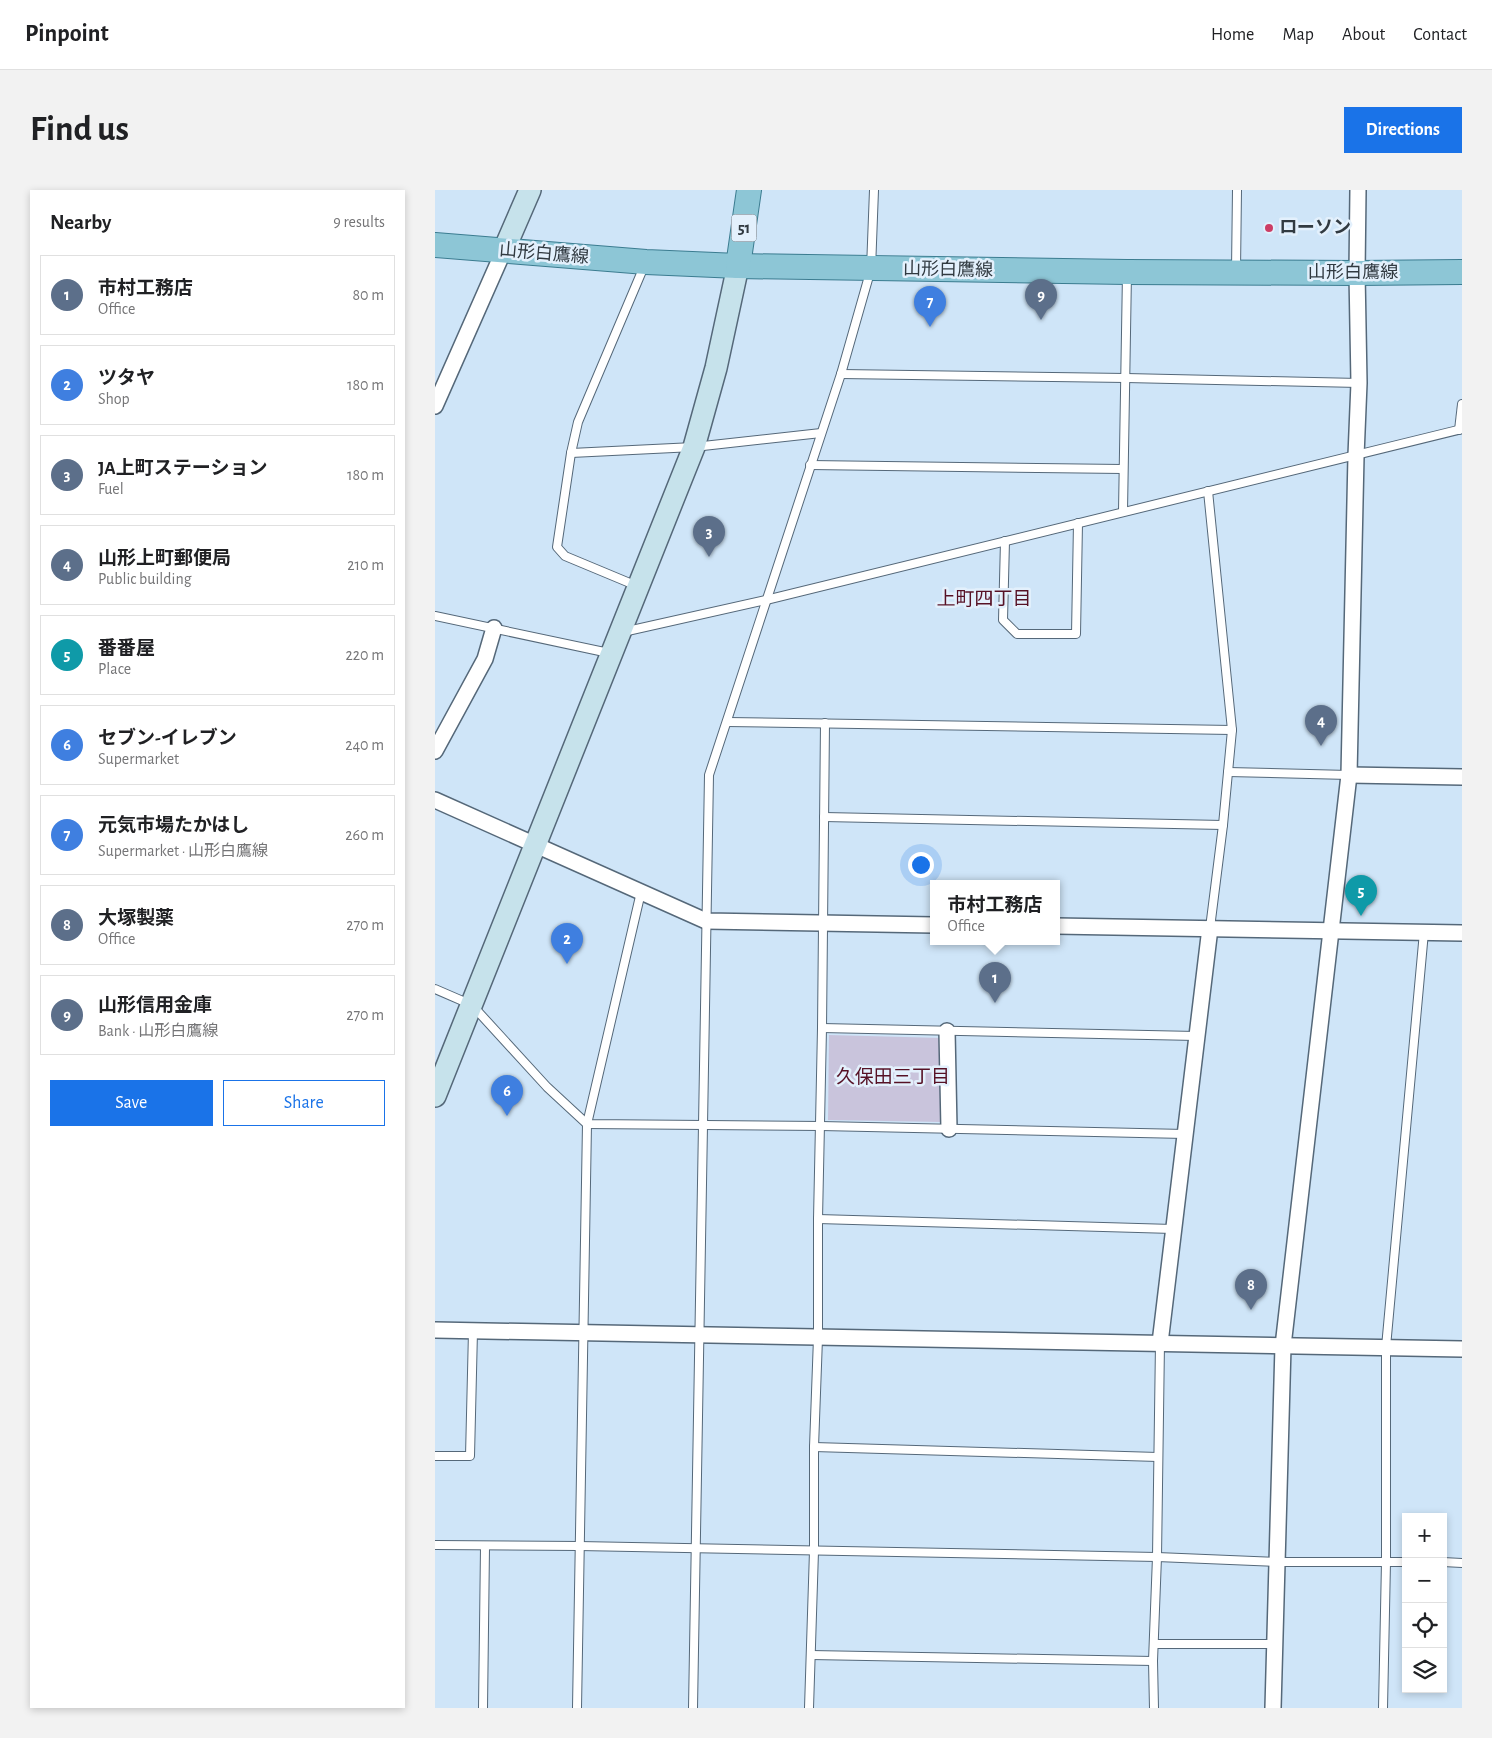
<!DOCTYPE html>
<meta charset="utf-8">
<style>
body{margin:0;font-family:"Alegreya Sans","Noto Sans JP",sans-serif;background:#f2f2f2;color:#202124}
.controls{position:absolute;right:15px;bottom:15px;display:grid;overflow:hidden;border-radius:0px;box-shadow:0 2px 8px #0003}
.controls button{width:45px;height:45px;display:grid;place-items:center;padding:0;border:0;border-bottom:1px solid #e0e0e0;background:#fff;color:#202124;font:25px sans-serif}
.you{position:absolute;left:485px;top:674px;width:18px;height:18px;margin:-12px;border:4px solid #fff;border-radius:50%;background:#1a73e8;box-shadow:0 0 0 8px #1a73e833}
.badge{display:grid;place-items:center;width:32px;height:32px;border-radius:50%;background:#1a73e8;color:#fff;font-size:16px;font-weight:700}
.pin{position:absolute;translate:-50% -41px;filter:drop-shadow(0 1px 2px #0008)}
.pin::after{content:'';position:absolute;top:26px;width:18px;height:15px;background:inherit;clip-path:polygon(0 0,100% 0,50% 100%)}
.popup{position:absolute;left:495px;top:690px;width:130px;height:65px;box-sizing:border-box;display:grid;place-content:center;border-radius:0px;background:#fff;filter:drop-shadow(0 1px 4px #0005);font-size:16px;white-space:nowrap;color:#757577}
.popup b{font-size:19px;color:#202124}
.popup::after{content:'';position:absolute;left:50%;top:100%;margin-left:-10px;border:10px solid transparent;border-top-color:#fff}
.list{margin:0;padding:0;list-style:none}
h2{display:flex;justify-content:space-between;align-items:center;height:65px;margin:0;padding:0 20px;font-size:21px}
h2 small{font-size:16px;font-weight:400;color:#757577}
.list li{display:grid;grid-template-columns:32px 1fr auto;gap:15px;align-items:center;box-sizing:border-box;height:80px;margin:0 10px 10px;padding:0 10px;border:1px solid #e0e0e0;border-radius:0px}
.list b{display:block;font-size:19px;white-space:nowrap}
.list p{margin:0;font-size:16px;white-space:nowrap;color:#757577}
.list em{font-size:16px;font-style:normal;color:#757577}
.actions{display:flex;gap:10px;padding:15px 20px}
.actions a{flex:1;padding:11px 0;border:1px solid #1a73e8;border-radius:0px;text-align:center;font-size:18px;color:#1a73e8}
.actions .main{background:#1a73e8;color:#fff}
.icon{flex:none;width:28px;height:28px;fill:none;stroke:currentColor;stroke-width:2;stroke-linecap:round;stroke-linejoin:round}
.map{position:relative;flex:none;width:1027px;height:1518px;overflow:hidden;border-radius:0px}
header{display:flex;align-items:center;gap:30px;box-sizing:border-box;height:70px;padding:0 25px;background:#fff;border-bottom:1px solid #e0e0e0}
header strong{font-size:24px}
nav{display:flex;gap:28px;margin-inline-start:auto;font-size:18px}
.intro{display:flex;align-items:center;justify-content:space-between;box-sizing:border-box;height:120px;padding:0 30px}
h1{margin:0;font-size:35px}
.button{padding:12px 22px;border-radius:0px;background:#1a73e8;color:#fff;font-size:18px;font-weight:700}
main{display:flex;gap:30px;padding:0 30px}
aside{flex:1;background:#fff;border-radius:0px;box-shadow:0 2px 8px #0003}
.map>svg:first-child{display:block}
</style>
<header>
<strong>Pinpoint</strong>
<nav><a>Home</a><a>Map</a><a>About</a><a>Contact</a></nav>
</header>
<div class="intro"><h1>Find us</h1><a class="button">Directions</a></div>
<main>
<aside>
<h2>Nearby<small>9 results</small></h2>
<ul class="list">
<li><span class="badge" style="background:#5c6f8a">1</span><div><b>市村工務店</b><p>Office</p></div><em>80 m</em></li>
<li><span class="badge" style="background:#3f7fe0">2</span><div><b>ツタヤ</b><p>Shop</p></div><em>180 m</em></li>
<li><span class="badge" style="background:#5c6f8a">3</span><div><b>JA上町ステーション</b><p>Fuel</p></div><em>180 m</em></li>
<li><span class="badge" style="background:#5c6f8a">4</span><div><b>山形上町郵便局</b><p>Public building</p></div><em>210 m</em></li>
<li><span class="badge" style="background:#0f9aa8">5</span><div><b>番番屋</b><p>Place</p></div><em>220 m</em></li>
<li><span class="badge" style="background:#3f7fe0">6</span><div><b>セブン-イレブン</b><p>Supermarket</p></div><em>240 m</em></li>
<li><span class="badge" style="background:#3f7fe0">7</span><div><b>元気市場たかはし</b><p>Supermarket · 山形白鷹線</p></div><em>260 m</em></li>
<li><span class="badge" style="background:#5c6f8a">8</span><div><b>大塚製薬</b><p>Office</p></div><em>270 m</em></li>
<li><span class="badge" style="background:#5c6f8a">9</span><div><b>山形信用金庫</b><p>Bank · 山形白鷹線</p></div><em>270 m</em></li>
</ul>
<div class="actions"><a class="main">Save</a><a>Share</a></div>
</aside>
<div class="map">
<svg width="1027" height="1518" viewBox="0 0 1027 1518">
<rect width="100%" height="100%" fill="#cfe5f8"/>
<!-- green -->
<path fill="#c9c4dc" d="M 394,845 L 508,848 L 506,932 L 393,930 Z"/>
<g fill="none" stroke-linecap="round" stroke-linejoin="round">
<!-- lane casing -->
<g stroke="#556879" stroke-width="10">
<g id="lane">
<path d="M 801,80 L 802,0"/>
<path d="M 406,184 L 691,188 L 924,193"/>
<path d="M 1024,240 L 1027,214"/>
<path d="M 136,263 L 259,257 L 386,243"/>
<path d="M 375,275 L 688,279"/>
<path d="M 773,301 L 797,540 L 788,635 L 775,738"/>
<path d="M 688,321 L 692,83"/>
<path d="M 570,351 L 568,430 L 582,444 L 641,444 L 643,333"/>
<path d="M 202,396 L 130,366 L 122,357 L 136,263 L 143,232 L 210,74"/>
<path d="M 0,426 L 174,463"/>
<path d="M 188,442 L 331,410 L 1027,239"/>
<path d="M 292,532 L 797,540"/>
<path d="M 793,582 L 914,585"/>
<path d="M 389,627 L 788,635"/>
<path d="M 0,799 L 37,815 L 112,897 L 152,934 L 386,936 L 750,944"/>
<path d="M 387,838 L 761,846"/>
<path d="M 383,1029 L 738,1039"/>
<path d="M 379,1257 L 723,1267"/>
<path d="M 0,1266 L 35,1266 L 38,1141"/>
<path d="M 0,1355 L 144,1356 L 722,1367 L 842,1372 L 971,1372"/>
<path d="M 1008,1372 L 1027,1373"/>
<path d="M 719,1454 L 840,1454"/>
<path d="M 376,1465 L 718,1471"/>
<path d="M 48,1518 L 50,1357"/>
<path d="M 142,1518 L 152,934 L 206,702"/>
<path d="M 258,1518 L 274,585 L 406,184 L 436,79 L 439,0"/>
<path d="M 374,1518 L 379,1361 L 379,1257 L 383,1148 L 383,1029 L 387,838 L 390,533"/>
<path d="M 719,1518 L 718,1471 L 722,1367 L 725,1153"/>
<path d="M 948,1518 L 951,1372 L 951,1157 L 989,742"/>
</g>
</g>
<!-- street casing -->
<g stroke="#556879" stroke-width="18">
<g id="street">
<path d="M 0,216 L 69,60"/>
<path d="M 0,561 L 50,469 L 59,438"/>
<path d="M 914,585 L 1027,587"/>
<path d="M 0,610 L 271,731 L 499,735"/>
<path d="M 621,736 L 1027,743"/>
<path d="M 512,841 L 514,939"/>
<path d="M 0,1140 L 1027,1159"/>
<path d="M 725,1153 L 775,738"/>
<path d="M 838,1518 L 848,1156 L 914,585 L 921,266 L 924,193 L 922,83 L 923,0"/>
</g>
</g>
<!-- secondary casing -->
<g stroke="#556879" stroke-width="24">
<g id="secondary">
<path d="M 69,60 L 95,0"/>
<path d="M 0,906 L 259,257 L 281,178 L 303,76"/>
</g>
</g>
<!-- primary casing -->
<g stroke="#3b7c90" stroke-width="26">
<g id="primary">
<path d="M 0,55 L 211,72 L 303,76 L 692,82 L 922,83 L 1027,82"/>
<path d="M 303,76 L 314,0"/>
</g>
</g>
<!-- lane -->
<use href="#lane" stroke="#fff" stroke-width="8"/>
<!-- street -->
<use href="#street" stroke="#fff" stroke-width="15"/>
<!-- secondary -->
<use href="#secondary" stroke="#c6e2eb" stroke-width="21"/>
<!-- primary -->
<use href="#primary" stroke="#8dc6d6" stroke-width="24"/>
</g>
<!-- markers -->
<circle fill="#cc3d65" stroke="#e3f0fc" stroke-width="2" cx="834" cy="38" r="5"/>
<g text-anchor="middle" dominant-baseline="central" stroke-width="5" stroke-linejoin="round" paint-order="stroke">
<!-- shield labels -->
<rect fill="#e3f0fc" stroke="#667179" stroke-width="1" x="296.5" y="24.5" width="25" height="27" rx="4"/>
<g font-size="16" font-weight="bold" fill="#313a41">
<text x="309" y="38">51</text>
</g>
<!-- poi labels -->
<g font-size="18" font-weight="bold" fill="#313a41" stroke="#e3f0fc" text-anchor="start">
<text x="844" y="38">ローソン</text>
</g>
<!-- street labels -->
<g font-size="18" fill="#313a41" stroke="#e3f0fc">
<text transform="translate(109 64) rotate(5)">山形白鷹線</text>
<text transform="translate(513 80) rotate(1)">山形白鷹線</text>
<text x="918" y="83">山形白鷹線</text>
</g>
<!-- neighbourhood labels -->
<g font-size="19" fill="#561125" stroke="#e3f0fc">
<text x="549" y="409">上町四丁目</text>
<text x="458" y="887">久保田三丁目</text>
</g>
</g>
</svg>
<div class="controls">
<button>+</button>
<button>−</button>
<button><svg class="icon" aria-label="locate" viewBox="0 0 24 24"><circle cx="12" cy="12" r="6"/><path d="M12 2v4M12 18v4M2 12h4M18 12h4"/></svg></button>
<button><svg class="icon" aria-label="layers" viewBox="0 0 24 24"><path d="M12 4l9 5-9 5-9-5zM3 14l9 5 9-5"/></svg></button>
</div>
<div class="you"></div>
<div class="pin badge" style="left:560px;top:813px;background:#5c6f8a">1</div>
<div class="popup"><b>市村工務店</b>Office</div>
<div class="pin badge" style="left:132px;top:774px;background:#3f7fe0">2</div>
<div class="pin badge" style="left:274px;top:367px;background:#5c6f8a">3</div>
<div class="pin badge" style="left:886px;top:556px;background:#5c6f8a">4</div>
<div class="pin badge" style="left:926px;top:726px;background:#0f9aa8">5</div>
<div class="pin badge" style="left:72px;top:926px;background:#3f7fe0">6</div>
<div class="pin badge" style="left:495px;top:137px;background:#3f7fe0">7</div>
<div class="pin badge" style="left:816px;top:1120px;background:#5c6f8a">8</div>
<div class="pin badge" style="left:606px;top:130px;background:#5c6f8a">9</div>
</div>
</main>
